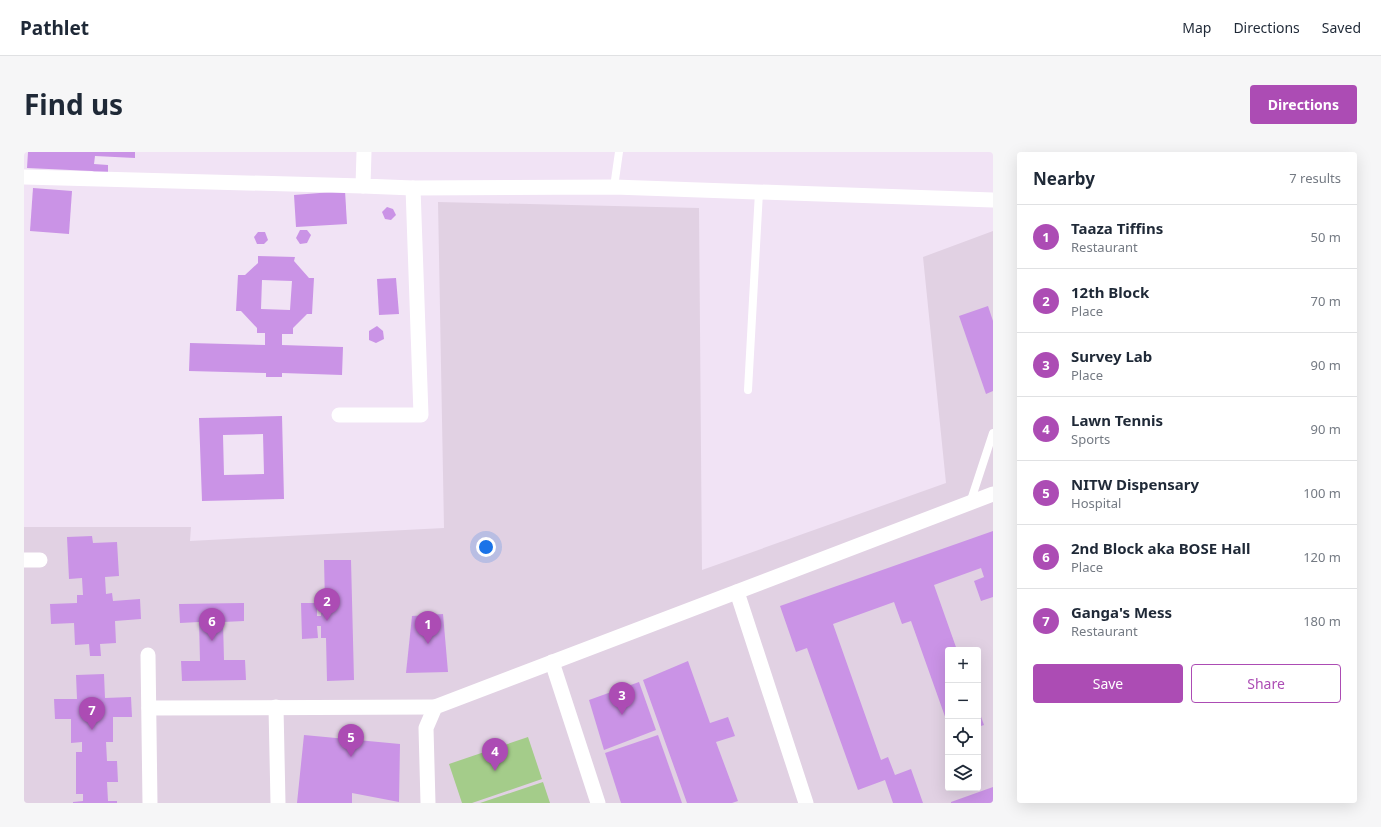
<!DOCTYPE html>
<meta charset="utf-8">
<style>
body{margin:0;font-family:"Noto Sans",sans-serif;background:#f6f6f7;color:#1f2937}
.controls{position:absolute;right:12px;bottom:12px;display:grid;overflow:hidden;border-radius:4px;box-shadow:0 4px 16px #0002}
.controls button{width:36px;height:36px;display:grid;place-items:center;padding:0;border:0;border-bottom:1px solid #e0e1e3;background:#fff;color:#1f2937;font:20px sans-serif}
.you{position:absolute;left:462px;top:395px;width:14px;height:14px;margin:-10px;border:3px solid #fff;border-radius:50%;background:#1a73e8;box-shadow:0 0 0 6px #1a73e833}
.badge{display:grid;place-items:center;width:26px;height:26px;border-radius:50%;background:#ac4cb4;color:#fff;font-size:13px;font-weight:700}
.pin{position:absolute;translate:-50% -33px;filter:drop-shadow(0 1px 2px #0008)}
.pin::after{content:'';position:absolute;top:21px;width:14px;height:12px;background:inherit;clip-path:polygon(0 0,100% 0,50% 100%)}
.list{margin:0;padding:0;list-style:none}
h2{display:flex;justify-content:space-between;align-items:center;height:52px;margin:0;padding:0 16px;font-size:17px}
h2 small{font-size:13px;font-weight:400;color:#747a83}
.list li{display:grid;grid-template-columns:26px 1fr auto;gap:12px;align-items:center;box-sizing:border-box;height:64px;padding:0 16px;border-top:1px solid #e0e1e3}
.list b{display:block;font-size:15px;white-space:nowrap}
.list p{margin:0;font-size:13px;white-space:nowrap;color:#747a83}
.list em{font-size:13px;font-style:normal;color:#747a83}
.actions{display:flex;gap:8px;padding:12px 16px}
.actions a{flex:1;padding:9px 0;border:1px solid #ac4cb4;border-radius:4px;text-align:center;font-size:14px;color:#ac4cb4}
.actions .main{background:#ac4cb4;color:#fff}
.icon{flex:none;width:22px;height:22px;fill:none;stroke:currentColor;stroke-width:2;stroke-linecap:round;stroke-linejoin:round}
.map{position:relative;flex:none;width:969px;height:651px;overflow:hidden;border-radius:4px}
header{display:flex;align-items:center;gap:24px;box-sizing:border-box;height:56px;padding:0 20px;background:#fff;border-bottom:1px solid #e0e1e3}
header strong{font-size:19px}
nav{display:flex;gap:22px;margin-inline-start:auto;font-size:14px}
.intro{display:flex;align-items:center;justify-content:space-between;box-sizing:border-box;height:96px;padding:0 24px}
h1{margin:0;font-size:28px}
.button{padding:10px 18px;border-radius:4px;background:#ac4cb4;color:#fff;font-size:14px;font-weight:700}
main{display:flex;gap:24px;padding:0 24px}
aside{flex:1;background:#fff;border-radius:4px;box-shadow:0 4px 16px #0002}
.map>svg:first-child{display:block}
</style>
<header>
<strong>Pathlet</strong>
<nav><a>Map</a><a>Directions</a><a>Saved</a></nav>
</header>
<div class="intro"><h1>Find us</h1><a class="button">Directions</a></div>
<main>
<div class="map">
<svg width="969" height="651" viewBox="0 0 969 651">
<rect width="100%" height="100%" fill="#f1e3f5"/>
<!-- education -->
<path fill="#e1d1e3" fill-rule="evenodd" d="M 414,50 L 675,56 L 678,418 L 922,331 L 899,105 L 969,79 L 969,651 L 0,651 L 0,375 L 167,375 L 166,389 L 420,376 ZM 924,498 L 954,498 L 954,636 L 924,636 Z"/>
<!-- green -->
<g fill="#a4cc8a">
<path d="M 504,585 L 518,627 L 448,651 L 438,651 L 425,612 Z"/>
<path d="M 519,630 L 526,651 L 456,651 Z"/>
</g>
<!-- building -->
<g fill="#ca93e6" fill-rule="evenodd">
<path d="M 4,0 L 111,0 L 111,6 L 71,4 L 70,12 L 84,13 L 84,27 L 68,19 L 3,16 Z"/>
<path d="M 9,36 L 48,39 L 45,82 L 6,79 Z"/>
<path d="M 321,39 L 323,72 L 272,75 L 270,43 Z"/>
<path d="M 363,55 L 369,57 L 372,63 L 367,68 L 361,67 L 358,60 Z"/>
<path d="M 276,78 L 283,78 L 287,83 L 283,91 L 276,92 L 272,86 Z"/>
<path d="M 234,80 L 241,80 L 244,88 L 240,92 L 233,92 L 230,85 Z"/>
<path d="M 234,104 L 271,105 L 270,109 L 285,126 L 290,126 L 288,162 L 283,162 L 269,176 L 269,182 L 258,182 L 258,193 L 319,195 L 318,223 L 258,221 L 258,225 L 242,225 L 242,221 L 165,219 L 166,191 L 241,193 L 241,181 L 233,181 L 233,176 L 217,159 L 212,159 L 214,123 L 221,123 L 234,111 ZM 238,128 L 268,129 L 266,158 L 237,157 Z"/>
<path d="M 372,126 L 375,162 L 355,163 L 353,127 Z"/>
<path d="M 964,154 L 969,169 L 969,239 L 962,242 L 935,164 Z"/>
<path d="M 353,174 L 359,179 L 360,187 L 352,191 L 345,188 L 345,179 Z"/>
<path d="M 258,264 L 260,347 L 178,349 L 175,266 ZM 239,282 L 240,322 L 200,323 L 199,283 Z"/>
<path d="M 969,379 L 969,445 L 957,449 L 950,429 L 960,425 L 957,416 L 910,433 L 933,498 L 924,498 L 924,573 L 887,469 L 878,472 L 870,450 L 809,472 L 857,608 L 864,605 L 871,623 L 887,617 L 899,651 L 869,651 L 861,628 L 834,638 L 783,496 L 772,500 L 756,454 Z"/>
<path d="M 68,384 L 69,391 L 93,390 L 95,424 L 81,425 L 82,442 L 88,441 L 89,449 L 116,447 L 117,467 L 91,469 L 92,491 L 76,492 L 77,504 L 66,504 L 65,492 L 51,493 L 50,471 L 27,472 L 26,452 L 53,451 L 53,443 L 59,443 L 58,426 L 45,427 L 43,385 Z"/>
<path d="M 300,408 L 327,408 L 330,528 L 303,529 L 302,486 L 297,486 L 297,474 L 293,474 L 294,486 L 278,487 L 277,451 L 293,451 L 293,464 L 297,464 L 297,451 L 301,451 Z"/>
<path d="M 220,451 L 220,469 L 199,470 L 200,508 L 221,508 L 222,528 L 158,529 L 157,509 L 176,509 L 175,470 L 156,471 L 155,452 Z"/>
<path d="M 419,462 L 424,520 L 382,521 L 388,464 Z"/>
<path d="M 664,509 L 686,571 L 704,565 L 711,584 L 692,590 L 714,649 L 708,651 L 663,651 L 619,528 Z"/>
<path d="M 80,522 L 81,546 L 107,545 L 108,565 L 89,565 L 89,590 L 82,590 L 83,609 L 93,609 L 94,630 L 83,630 L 84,649 L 93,649 L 93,651 L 49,651 L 49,650 L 59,649 L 59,642 L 52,642 L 52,600 L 58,600 L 58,590 L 47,591 L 47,567 L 31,567 L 30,547 L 53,547 L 52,523 Z"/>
<path d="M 615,530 L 632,578 L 580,598 L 565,548 Z"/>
<path d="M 954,556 L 960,573 L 954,575 Z"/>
<path d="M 280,583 L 376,592 L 375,650 L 328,641 L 328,651 L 273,651 Z"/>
<path d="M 634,583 L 658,651 L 597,651 L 581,601 Z"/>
<path d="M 969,635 L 969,651 L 927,651 L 927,650 Z"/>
</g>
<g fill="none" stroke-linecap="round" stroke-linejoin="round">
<!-- service -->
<g stroke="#fff" stroke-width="8">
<path d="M 590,35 L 595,0"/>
<path d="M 724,238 L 735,40"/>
<path d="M 946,351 L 969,281"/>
</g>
<!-- minor -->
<g stroke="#fff" stroke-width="15">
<path d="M 340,0 L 339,34 L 389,36 L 590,35 L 969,48"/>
<path d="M 0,25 L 339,34"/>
<path d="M 315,263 L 397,263 L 389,36"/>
<path d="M 0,408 L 16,408"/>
<path d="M 713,440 L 782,651"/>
<path d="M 124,503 L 126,651"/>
<path d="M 528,510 L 574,651"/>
<path d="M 252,555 L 254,651"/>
<path d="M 125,556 L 411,555"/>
<path d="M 404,651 L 402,576 L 411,555 L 969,342"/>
</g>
</g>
</svg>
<div class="controls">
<button>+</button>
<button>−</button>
<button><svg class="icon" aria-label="locate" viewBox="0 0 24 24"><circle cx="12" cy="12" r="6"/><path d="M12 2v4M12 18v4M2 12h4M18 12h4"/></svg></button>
<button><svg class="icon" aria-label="layers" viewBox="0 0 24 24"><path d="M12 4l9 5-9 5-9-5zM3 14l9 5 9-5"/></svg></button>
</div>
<div class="you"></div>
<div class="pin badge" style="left:404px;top:492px">1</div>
<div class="pin badge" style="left:303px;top:469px">2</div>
<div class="pin badge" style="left:598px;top:563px">3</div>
<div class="pin badge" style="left:471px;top:619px">4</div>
<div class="pin badge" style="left:327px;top:605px">5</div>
<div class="pin badge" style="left:188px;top:489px">6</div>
<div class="pin badge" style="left:68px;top:578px">7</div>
</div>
<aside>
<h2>Nearby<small>7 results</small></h2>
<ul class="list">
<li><span class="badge">1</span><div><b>Taaza Tiffins</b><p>Restaurant</p></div><em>50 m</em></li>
<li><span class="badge">2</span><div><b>12th Block</b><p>Place</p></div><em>70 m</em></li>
<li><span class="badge">3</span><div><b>Survey Lab</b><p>Place</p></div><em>90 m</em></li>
<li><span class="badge">4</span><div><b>Lawn Tennis</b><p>Sports</p></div><em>90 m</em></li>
<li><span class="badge">5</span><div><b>NITW Dispensary</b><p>Hospital</p></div><em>100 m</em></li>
<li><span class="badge">6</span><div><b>2nd Block aka BOSE Hall</b><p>Place</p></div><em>120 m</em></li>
<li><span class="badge">7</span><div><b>Ganga's Mess</b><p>Restaurant</p></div><em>180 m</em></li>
</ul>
<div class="actions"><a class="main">Save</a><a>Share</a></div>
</aside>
</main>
